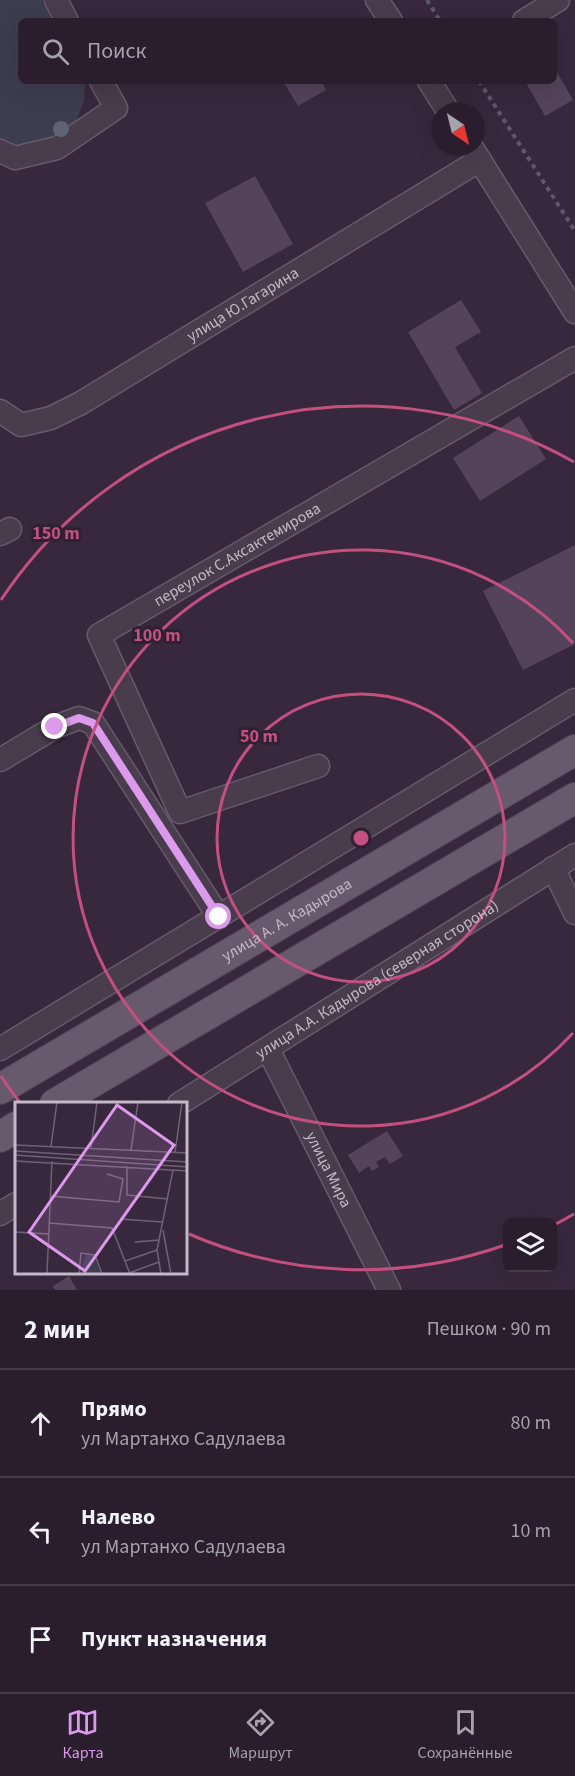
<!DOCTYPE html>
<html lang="ru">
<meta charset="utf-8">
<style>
body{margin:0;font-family:"Source Sans 3",sans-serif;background:#322736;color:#f1f3f6}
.controls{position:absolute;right:18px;bottom:18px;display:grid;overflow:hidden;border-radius:9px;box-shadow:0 6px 24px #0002}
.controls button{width:54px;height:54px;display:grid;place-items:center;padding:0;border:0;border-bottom:2px solid #463c4a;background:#2a1e2e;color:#f1f3f6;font:30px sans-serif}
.compass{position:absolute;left:431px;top:102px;width:54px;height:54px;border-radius:50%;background:#2a1e2e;box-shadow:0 6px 24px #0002;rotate:145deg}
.stop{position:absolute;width:18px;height:18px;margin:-14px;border:4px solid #db9aeb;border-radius:50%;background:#fff}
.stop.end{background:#db9aeb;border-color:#fff;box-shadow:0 2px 6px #0008}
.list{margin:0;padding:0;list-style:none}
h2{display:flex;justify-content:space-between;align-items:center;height:78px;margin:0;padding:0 24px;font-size:26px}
h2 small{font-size:20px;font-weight:400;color:#a5a2aa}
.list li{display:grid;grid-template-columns:39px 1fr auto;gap:18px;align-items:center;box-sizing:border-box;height:108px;padding:0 24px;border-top:2px solid #463c4a}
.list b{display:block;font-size:22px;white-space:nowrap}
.list p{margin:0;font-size:20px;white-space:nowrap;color:#a5a2aa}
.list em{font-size:20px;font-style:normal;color:#a5a2aa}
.icon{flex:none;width:33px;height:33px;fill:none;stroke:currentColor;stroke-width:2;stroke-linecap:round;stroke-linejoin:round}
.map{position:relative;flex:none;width:575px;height:1290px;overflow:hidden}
.search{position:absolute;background:#2a1e2e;box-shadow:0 6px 24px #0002;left:18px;right:18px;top:18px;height:66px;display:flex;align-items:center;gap:15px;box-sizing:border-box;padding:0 21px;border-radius:9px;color:#a5a2aa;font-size:22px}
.sheet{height:402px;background:#2a1e2e}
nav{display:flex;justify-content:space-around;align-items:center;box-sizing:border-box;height:84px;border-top:2px solid #463c4a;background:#2a1e2e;font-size:16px;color:#a5a2aa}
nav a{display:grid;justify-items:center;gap:3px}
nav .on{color:#db9aeb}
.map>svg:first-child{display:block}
</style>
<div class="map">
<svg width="575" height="1290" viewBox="0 0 575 1290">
<rect width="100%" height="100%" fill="#38283d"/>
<!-- green -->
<path fill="#3d3d50" d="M 0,0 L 42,0 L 54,21 L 21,21 L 21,81 L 85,82 L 84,101 L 75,124 L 35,150 L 0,144 Z"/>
<!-- building -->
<g fill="#54435a">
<path d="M 554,67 L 573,100 L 545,116 L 525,81 L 554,81 Z"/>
<path d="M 283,81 L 321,81 L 326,90 L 298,106 Z"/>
<path d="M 255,176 L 293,244 L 243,272 L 205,203 Z"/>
<path d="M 461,300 L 481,332 L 455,347 L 482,393 L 454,410 L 408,332 Z"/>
<path d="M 519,416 L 546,459 L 480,501 L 453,458 Z"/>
<path d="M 575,545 L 575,644 L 523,670 L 483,591 Z"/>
<path d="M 387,1131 L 403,1156 L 390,1164 L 385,1157 L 376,1162 L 379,1167 L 372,1171 L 369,1166 L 359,1173 L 348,1155 Z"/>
<path d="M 69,1276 L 77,1290 L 55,1290 L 53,1286 Z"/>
</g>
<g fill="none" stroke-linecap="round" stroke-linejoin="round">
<!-- minor casing -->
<g stroke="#675a6b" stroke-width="25">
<g id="minor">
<path d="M 56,0 L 67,21"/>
<path d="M 377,0 L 391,21"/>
<path d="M 524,21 L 558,0"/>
<path d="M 429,81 L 448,111"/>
<path d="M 472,148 L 575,312"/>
<path d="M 0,151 L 15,158 L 57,148 L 116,108 L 101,81"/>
<path id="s1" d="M 0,411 L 21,425 L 51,418 L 81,403 L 480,160"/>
<path d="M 0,534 L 10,529"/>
<path d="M 0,760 L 55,727 L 79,718 L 93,723 L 219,917"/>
<path id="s2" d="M 318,766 L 180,812 L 99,635 L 575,358"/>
<path d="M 553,868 L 575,913"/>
<path d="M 0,1049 L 575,700"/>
<path id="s3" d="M 268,1049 L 389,1290"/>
<path id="s4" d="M 179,1104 L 575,855"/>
<path d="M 0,1214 L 16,1204"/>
</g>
</g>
<!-- major casing -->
<g stroke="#524556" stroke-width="32">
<g id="major">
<path id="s5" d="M 0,1089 L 575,750"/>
<path d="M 55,1104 L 575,798"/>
<path d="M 0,1137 L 16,1127"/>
</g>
</g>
<!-- path -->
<g stroke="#5e586b" stroke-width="4" stroke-dasharray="4.5 4.5" stroke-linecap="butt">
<path d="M 427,0 L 440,21"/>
<path d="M 479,81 L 575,231"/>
</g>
<!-- minor -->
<use href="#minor" stroke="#493c4d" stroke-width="22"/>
<!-- major -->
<use href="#major" stroke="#685a6d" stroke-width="30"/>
</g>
<!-- trees -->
<circle fill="#606373" cx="61" cy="129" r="8"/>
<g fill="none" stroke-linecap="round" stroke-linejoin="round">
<!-- route -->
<path stroke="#db9aeb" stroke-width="8" d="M 55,727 L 79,718 L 93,723 L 219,917"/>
</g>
<!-- distance rings -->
<g fill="none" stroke="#c35081" stroke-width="3">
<circle cx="361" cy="838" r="144"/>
<path d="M573 1033A288 288 0 1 1 573 643"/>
<path d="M574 1214A432 432 0 0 1 554 1225M505 1245A432 432 0 0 1 189 1234M21 1104A432 432 0 0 1 1 1076M1 600A432 432 0 0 1 574 462"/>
</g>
<g text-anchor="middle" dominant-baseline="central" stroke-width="6" stroke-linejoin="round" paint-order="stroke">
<!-- street labels -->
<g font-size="16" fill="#c5b8c8" stroke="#2e2132">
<text stroke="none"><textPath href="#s1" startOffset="279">улица Ю.Гагарина</textPath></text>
<text stroke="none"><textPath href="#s2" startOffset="500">переулок С.Аксактемирова</textPath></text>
<text stroke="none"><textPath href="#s5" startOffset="333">улица А. А. Кадырова</textPath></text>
<text stroke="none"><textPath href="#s4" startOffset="234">улица А.А. Кадырова (северная сторона)</textPath></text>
<text stroke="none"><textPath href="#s3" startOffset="135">улица Мира</textPath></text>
</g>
</g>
<!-- overview -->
<g transform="translate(15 1102)">
<rect width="172" height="172" fill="#38283d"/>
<path d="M 71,152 L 79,154 L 86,172 L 65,172 Z" fill="#3d3d50"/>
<path fill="none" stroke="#706275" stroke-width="1.5" d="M 0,43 L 173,51M 36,44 L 42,0M 76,46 L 82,0M 116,48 L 123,0M 0,49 L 173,60M 160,51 L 167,0M 0,53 L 173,65M 0,59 L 173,69M 112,64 L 112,93 L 153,97M 35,94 L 104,100 L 108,77 L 92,72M 105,117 L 148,120M 34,121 L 97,126 L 115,172M 148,128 L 156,172M 0,130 L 34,132M 120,140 L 144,138M 110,159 L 142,148M 114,171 L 144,160M 32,172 L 37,59M 64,172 L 66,151 L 80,153 L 87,172M 146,172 L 142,148 L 158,68"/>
<path fill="#db9aeb" fill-opacity="0.15" stroke="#db9aeb" stroke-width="3" d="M 102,3 L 159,43 L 70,169 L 14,130 Z"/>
<rect width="172" height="172" fill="none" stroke="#c5b8c8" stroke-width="3"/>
</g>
<circle cx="361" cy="838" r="9" fill="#c35081" stroke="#2e2132" stroke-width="3"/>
<g font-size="18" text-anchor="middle" font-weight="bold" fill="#c35081" stroke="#2e2132" stroke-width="6" stroke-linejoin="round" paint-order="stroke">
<text x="56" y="539">150 m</text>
<text x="157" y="641">100 m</text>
<text x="259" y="742">50 m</text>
</g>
</svg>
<div class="controls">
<button><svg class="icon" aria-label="layers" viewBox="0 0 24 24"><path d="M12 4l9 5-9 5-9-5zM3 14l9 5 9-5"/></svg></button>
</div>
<svg class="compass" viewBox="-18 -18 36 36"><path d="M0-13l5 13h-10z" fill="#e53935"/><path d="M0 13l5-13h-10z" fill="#a5a2aa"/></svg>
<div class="stop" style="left:219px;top:917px"></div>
<div class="stop end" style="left:55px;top:727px"></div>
<div class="search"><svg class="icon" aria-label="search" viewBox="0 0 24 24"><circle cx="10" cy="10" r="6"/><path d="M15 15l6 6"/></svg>Поиск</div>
</div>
<section class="sheet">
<h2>2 мин<small>Пешком · 90 m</small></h2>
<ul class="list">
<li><svg class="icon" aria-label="ahead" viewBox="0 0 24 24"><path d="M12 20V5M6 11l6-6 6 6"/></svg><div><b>Прямо</b><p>ул Мартанхо Садулаева</p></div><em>80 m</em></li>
<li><svg class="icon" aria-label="left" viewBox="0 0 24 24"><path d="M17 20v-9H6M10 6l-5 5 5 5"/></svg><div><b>Налево</b><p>ул Мартанхо Садулаева</p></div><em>10 m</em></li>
<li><svg class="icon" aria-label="arrive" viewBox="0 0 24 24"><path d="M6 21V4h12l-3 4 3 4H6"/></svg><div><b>Пункт назначения</b></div></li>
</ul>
</section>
<nav>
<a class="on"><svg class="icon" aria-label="map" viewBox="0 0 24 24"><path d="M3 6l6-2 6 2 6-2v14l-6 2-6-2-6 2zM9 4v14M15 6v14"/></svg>Карта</a>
<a><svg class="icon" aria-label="directions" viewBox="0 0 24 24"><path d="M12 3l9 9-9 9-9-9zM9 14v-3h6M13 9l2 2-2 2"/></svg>Маршрут</a>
<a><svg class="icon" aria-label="saved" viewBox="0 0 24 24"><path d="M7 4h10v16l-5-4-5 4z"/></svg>Сохранённые</a>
</nav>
